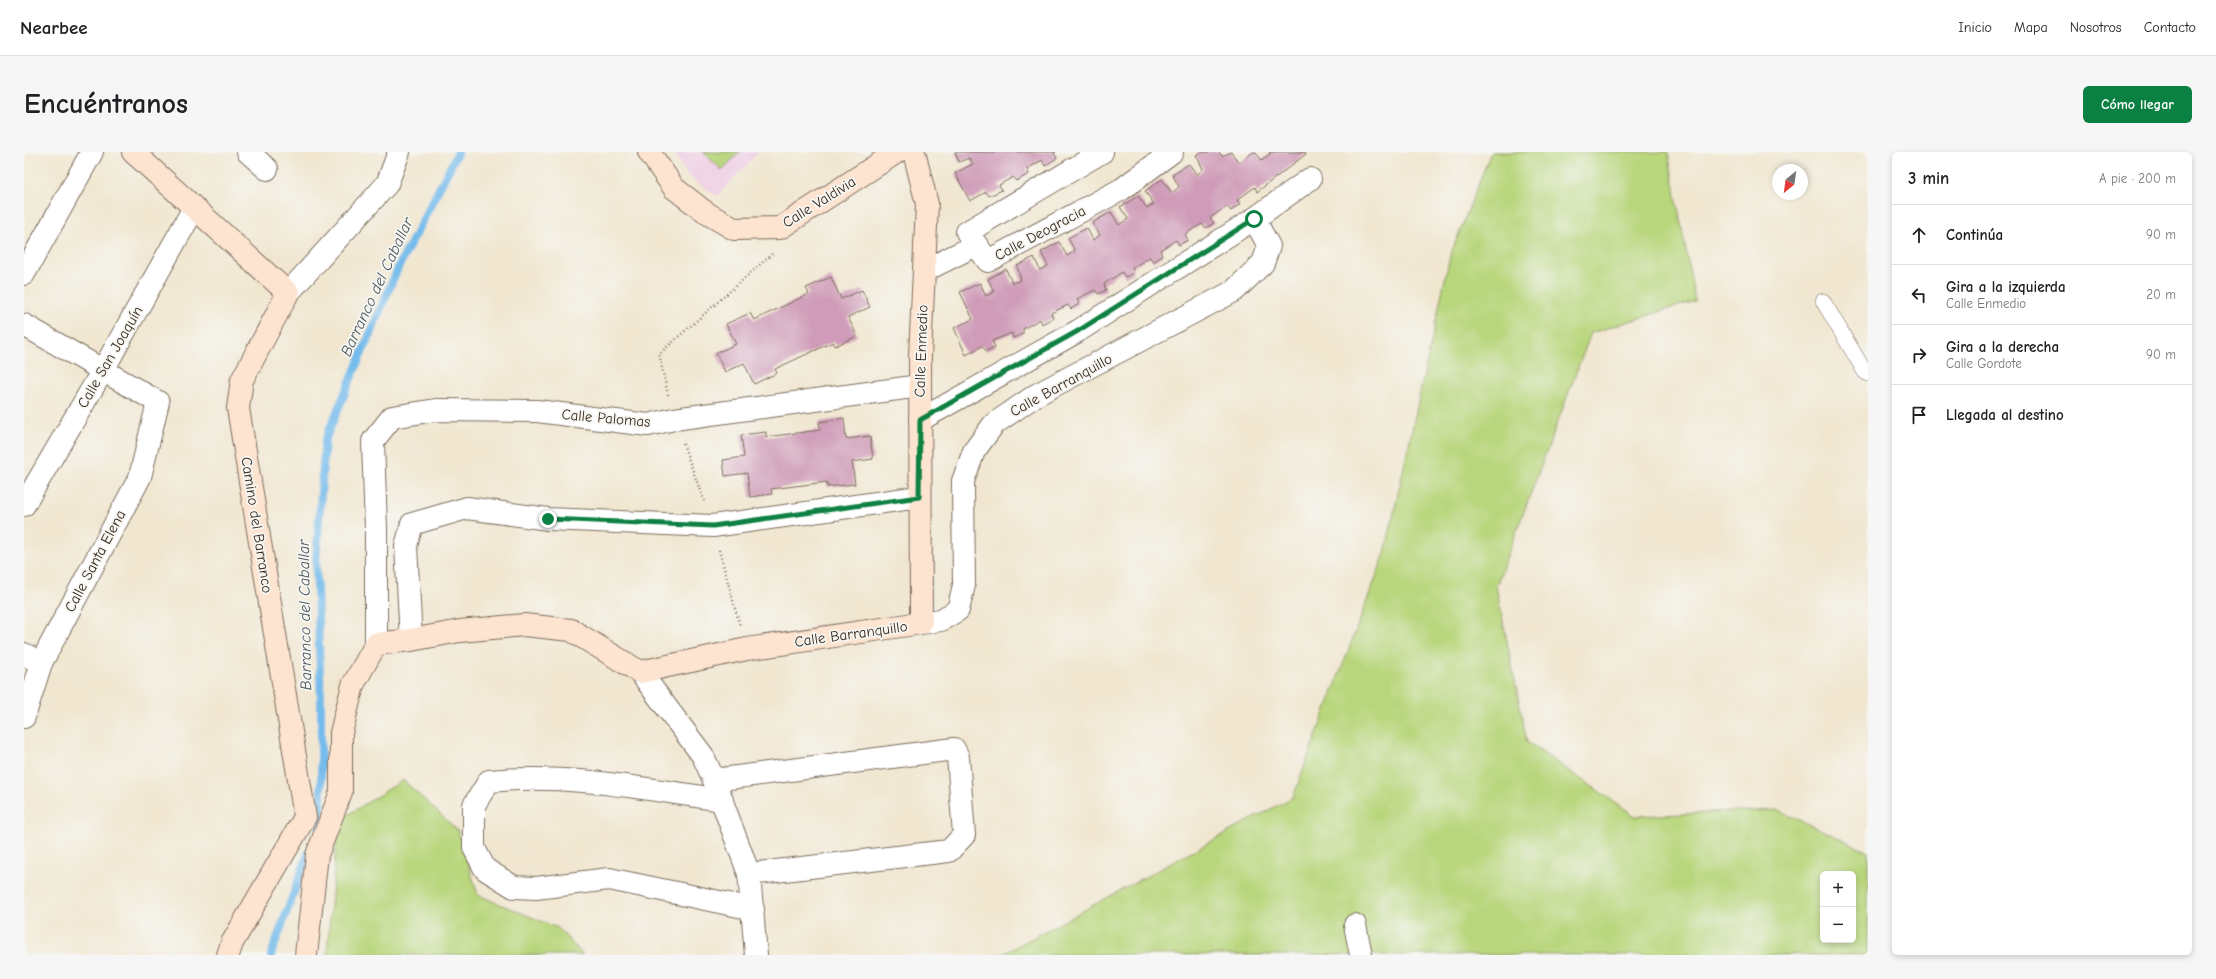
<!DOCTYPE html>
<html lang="es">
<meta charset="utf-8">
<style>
body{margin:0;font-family:"Comic Neue",sans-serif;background:#f6f6f6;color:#202124}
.controls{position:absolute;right:12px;bottom:12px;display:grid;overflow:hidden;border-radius:6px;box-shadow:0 2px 6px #0003}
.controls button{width:36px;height:36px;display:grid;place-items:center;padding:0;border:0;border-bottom:1px solid #e0e0e0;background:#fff;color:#202124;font:20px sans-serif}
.compass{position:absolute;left:1748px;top:12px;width:36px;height:36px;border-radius:50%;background:#fff;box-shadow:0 2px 6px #0003;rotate:209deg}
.stop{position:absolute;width:12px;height:12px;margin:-9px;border:3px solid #0b8043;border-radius:50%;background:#fff}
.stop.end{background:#0b8043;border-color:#fff;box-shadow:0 1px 4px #0008}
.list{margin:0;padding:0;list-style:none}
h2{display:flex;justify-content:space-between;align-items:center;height:52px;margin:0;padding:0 16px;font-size:17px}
h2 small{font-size:13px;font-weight:400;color:#757577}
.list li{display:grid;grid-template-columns:26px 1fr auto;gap:12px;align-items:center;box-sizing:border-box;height:60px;padding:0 16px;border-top:1px solid #e0e0e0}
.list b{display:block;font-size:15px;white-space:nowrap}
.list p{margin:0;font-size:13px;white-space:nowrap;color:#757577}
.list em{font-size:13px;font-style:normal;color:#757577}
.icon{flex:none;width:22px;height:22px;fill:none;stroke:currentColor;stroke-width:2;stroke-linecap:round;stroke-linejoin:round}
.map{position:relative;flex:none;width:1844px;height:803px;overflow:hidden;border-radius:6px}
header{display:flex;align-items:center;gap:24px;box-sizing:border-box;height:56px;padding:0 20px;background:#fff;border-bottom:1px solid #e0e0e0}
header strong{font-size:19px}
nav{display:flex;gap:22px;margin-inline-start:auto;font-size:14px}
.intro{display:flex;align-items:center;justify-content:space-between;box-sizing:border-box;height:96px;padding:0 24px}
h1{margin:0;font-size:28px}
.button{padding:10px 18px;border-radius:6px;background:#0b8043;color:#fff;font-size:14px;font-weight:700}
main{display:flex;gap:24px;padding:0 24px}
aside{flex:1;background:#fff;border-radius:6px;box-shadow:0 2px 6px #0003}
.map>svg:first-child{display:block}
</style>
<header>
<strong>Nearbee</strong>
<nav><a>Inicio</a><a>Mapa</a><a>Nosotros</a><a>Contacto</a></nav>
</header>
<div class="intro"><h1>Encuéntranos</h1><a class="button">Cómo llegar</a></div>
<main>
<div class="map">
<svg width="1844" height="803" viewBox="0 0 1844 803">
<rect width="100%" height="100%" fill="#f6f6f2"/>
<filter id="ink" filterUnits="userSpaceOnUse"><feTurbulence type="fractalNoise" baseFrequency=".025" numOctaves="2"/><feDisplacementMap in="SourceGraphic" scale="8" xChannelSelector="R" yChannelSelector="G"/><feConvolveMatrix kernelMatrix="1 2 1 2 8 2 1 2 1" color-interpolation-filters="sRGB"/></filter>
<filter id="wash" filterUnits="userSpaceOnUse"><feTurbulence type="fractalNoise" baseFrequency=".012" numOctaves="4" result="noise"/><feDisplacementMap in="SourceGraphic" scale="16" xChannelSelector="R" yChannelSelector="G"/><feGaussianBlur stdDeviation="0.9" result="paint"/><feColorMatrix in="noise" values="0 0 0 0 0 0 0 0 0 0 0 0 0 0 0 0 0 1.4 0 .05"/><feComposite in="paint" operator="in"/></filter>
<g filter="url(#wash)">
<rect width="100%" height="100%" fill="#f1e7d1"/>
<!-- built -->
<path fill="#efd0e5" d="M 650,0 L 735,0 L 693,44 L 662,22 Z"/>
<!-- green -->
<g fill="#b8d67c" stroke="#7a804d" fill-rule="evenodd">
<path d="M 679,0 L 716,0 L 698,18 Z"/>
<path d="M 1467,0 L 1644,0 L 1671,149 L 1567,181 L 1472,434 L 1503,590 L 1611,664 L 1753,658 L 1844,699 L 1844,803 L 977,803 L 1269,645 L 1361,401 L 1426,104 ZM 1799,722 L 1829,722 L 1829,788 L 1799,788 Z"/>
<path d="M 379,628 L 434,679 L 454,743 L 534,776 L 559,803 L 303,803 L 314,669 Z"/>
</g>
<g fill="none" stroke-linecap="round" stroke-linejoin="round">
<!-- stream -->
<g stroke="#74bcec" stroke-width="8">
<path d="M 294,673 L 297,665 L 297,548 L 292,409 L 301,288 L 374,116 L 434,0"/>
<path d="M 247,803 L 285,699"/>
</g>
</g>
<g id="blocks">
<!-- building -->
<g fill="#cf9bb8">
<path d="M 931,0 L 1032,0 L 1030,1 L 1033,6 L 1021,14 L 1018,8 L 1003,17 L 1005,22 L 992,29 L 989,25 L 975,33 L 978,38 L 965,44 L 962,40 L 946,49 L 931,21 L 949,12 L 945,6 L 935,10 Z"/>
<path d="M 1177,0 L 1195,0 L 1198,4 L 1207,0 L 1215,11 L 1229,0 L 1232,0 L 1237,8 L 1246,2 L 1245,0 L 1281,0 L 1282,2 L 1233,40 L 1231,35 L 1213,48 L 1216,52 L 1207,59 L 1203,54 L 1186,66 L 1190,71 L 1182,76 L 1178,72 L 1161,82 L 1164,88 L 1155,93 L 1152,88 L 1136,98 L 1138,104 L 1129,110 L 1126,105 L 1108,116 L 1110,121 L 1101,125 L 1098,120 L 1080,132 L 1082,138 L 1074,142 L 1071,138 L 1053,147 L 1055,152 L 1047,157 L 1044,153 L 1027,161 L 1029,166 L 1018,172 L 1016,167 L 999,177 L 999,182 L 989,186 L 988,181 L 968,189 L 971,195 L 962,199 L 958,194 L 942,203 L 930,176 L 949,167 L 936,140 L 956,131 L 962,144 L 970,140 L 964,127 L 982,117 L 988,131 L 997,128 L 993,114 L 1010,105 L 1016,118 L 1024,114 L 1017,100 L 1035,90 L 1043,104 L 1051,99 L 1044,86 L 1063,76 L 1069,88 L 1076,83 L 1068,71 L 1087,60 L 1095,73 L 1104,67 L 1096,55 L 1114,44 L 1123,56 L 1130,52 L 1121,39 L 1138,27 L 1148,41 L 1155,35 L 1148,22 L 1165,12 L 1173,23 L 1179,17 L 1172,3 Z"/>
<path d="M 807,125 L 817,147 L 838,138 L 846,155 L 824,165 L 833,184 L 811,194 L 809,190 L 751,217 L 753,221 L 730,232 L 720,211 L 701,220 L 692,201 L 712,192 L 702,172 L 726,161 L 730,168 L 785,142 L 782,136 Z"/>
<path d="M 820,266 L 822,287 L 846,284 L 849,307 L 828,310 L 831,332 L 803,335 L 803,330 L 747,337 L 748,342 L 726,345 L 723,321 L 701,324 L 699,308 L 720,305 L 717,283 L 742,280 L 742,285 L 796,278 L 795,270 Z"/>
</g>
</g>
</g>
<g filter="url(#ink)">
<use href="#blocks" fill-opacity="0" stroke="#7b6c5d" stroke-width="1"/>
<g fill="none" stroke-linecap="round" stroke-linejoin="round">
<!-- lane casing -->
<g stroke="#7b6c5d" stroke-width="16">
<path id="lane" d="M 1799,149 L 1841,220 L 1844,222"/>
</g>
<!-- street casing -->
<g stroke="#7b6c5d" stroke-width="24">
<g id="street">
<path d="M 224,0 L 243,17"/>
<path d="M 1078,0 L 943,80 L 964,109 L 1098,37 L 1148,0"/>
<path d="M 900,119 L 952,93"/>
<path d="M 0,122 L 68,0"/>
<path d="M 264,141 L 363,32 L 375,0"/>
<path d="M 0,173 L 134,250 L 116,325 L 17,511 L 0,565"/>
<path d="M 896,268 L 1054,179 L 1230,67 L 1286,27"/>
<path d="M 0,353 L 79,218 L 170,56"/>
<path d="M 897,471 L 917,468 L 934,458 L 940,433 L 939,329 L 950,299 L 970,272 L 1012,243 L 1210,139 L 1239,111 L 1245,94 L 1230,67"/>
<path d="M 387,488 L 382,394 L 388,372 L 443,356 L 524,367 L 689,374 L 895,345"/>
<path d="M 352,492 L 352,377 L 349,289 L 368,265 L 412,258 L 513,259 L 624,273 L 650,267 L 896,234"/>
<path d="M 0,502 L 17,511"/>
<path d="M 616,520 L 679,604 L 690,628 L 725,722 L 732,803"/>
<path d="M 690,628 L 930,597 L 934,605 L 940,683 L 925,699 L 725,722"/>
<path d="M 698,648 C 621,637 543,621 465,629 L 450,653 L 450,696 L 461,717 L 490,735 L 512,736 L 585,727 L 729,757"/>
<path d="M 1331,773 L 1337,803"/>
</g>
</g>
<!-- secondary casing -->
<g stroke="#7b6c5d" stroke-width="24">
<g id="secondary">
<path d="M 109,0 L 264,141 L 218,228 L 214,256 L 281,665 L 208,791 L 204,803"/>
<path d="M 625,0 L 650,36 L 681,60 L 710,77 L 756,76 L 873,0"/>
<path d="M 282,803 L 293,703 L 317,640 L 317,581 L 329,533 L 352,492 L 387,488 L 436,479 L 500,473 L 547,478 L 616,520 L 723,497 L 897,471 L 896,204 L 903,52 L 890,0"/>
</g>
</g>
<!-- path -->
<g stroke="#7b6c5d" stroke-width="2.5" stroke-dasharray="1 3" stroke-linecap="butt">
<path d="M 644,243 L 635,202 L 748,102"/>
<path d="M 659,292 L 680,349"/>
<path d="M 695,398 L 716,474"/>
</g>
<!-- lane -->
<use href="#lane" stroke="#fff" stroke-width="15"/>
<!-- street -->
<use href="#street" stroke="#fff" stroke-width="22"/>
<!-- secondary -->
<use href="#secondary" stroke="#fde4d0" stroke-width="22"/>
</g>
</g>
<g fill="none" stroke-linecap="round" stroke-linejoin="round" filter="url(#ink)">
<!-- route -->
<path stroke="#0b8043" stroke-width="5" d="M 524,367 L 689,374 L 895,345 L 896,268 L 1054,179 L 1230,67"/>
</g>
<g text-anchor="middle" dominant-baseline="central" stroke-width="3.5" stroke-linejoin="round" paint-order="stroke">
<!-- street labels -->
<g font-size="15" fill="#3b2a1e" stroke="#f6f6f2">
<text transform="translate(795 50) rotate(-32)">Calle Valdivia</text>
<text transform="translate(1016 81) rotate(-28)">Calle Deogracia</text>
<text transform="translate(897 199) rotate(-88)">Calle Enmedio</text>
<text transform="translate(86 205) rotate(-60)">Calle San Joaquín</text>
<text transform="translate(1037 233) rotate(-29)">Calle Barranquillo</text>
<text transform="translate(582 266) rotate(5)">Calle Palomas</text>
<text transform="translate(233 373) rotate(81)">Camino del Barranco</text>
<text transform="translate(71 409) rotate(-62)">Calle Santa Elena</text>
<text transform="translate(827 482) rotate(-8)">Calle Barranquillo</text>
</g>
<!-- water labels -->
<g font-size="16" font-style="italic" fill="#4c565c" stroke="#f6f6f2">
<text transform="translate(353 135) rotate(-65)">Barranco del Caballar</text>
<text transform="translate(281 463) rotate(-91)">Barranco del Caballar</text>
</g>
</g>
</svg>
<div class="controls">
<button>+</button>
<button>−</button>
</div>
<svg class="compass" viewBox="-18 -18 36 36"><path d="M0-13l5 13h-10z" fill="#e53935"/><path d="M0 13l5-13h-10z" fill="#757577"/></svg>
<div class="stop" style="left:1230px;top:67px"></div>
<div class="stop end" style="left:524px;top:367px"></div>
</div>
<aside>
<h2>3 min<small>A pie · 200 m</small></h2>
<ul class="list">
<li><svg class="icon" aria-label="ahead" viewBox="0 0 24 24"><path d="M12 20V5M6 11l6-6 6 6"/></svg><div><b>Continúa</b></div><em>90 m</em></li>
<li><svg class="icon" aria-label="left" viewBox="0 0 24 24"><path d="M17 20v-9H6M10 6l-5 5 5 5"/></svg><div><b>Gira a la izquierda</b><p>Calle Enmedio</p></div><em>20 m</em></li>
<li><svg class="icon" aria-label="right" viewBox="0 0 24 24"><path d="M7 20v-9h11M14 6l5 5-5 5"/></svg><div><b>Gira a la derecha</b><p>Calle Gordote</p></div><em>90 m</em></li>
<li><svg class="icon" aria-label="arrive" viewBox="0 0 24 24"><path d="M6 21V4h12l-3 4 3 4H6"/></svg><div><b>Llegada al destino</b></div></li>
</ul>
</aside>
</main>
